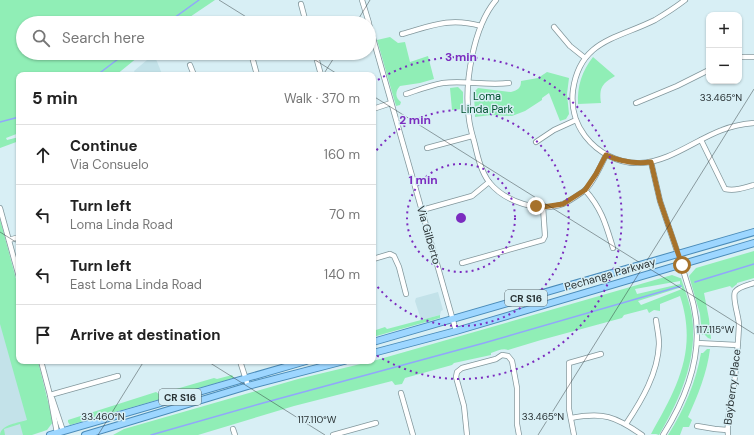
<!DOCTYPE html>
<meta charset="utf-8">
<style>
body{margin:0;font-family:"DM Sans",sans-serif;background:#f2f2f2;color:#222}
.controls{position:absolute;right:12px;top:12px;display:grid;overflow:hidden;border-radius:8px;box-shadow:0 1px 3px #0004}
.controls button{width:36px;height:36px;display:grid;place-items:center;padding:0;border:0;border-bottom:1px solid #e0e0e0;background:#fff;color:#222;font:20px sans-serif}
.stop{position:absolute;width:12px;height:12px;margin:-9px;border:3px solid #a6722b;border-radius:50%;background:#fff}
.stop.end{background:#a6722b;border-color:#fff;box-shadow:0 1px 4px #0008}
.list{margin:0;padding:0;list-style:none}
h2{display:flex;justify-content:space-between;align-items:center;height:52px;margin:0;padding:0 16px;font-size:17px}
h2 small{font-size:13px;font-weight:400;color:#767676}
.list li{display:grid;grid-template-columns:26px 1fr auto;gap:12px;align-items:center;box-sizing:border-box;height:60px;padding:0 16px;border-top:1px solid #e0e0e0}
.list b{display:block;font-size:15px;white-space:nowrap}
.list p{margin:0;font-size:13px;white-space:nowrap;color:#767676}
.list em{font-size:13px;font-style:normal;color:#767676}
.icon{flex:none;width:22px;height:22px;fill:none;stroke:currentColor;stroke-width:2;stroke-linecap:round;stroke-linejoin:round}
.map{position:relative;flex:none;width:754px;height:435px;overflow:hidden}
.search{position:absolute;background:#fff;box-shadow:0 1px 3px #0004;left:16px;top:16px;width:360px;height:44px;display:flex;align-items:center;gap:10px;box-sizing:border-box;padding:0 14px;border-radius:22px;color:#767676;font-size:15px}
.panel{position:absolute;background:#fff;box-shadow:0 1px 3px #0004;left:16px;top:72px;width:360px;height:292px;border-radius:8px}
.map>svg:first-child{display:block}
</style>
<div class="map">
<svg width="754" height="435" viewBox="0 0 754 435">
<rect width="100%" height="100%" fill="#d8eff5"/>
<!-- built -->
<g fill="#c3e2e9">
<path d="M 154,54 L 162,74 L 159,75 L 136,75 L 134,71 Z"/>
<path d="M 438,292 L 443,310 L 441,311 L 440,315 L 421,320 L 415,301 L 416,298 Z"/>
<path d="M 0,315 L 32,435 L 0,435 Z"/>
</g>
<!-- green -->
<g fill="#90eeb6" fill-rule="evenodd">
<path d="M 0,0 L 215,0 L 181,23 L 23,23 L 23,53 L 143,53 L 116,75 L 19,75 L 19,133 L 6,138 L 7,140 L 19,137 L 19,141 L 0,148 Z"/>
<path d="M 390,37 L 398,43 L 405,42 L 410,62 L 428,56 L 434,79 L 420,83 L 400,86 C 395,91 395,98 401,102 L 400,105 L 396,106 L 377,40 Z"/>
<path d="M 593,57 L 615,76 C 602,84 599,87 601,103 L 578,104 C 577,86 582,71 593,57 Z"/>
<path d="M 547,72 L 569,78 L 567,94 L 569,114 L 566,119 L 560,121 L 549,93 L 542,98 L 542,100 L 525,111 L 512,116 L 491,115 L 475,117 L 474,92 L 478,88 L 511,92 C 518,90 521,88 521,81 L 538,78 Z"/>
<path d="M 458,87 L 463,92 L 463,109 L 452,110 L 450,88 Z"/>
<path d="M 0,219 L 19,290 L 19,361 L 38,361 L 53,422 L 47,430 L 32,435 L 23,435 L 20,424 L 4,429 L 5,435 L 0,435 C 1,424 19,423 27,420 L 0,324 Z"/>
<path d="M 754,251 L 754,278 L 737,283 L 737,284 L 732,288 L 730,286 L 704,293 L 709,319 L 711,339 L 708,338 L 704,334 L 702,335 L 700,314 L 689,276 L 696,268 Z"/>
<path d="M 672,275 L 680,278 L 681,278 C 685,291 690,303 692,316 C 698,359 680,399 659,435 L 656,434 L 651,434 C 677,388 698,350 680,296 L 660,304 L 660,311 L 654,310 L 649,313 L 647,309 L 624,315 L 622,318 L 541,340 L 508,350 C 503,348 497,351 491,353 L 491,355 L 454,363 L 452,365 L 405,378 L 402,384 L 395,385 L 392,381 L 294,406 L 198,435 L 113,435 L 124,429 L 298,379 L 373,361 L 422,347 ZM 680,281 L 680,284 L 637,294 L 635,289 ZM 682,287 L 682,289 L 641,305 L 638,301 Z"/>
<path d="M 440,315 L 440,318 L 373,337 L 373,331 L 385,327 L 387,329 Z"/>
<path d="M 707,349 L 710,349 C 707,373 698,395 688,417 L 692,420 L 689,427 L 683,427 L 680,435 L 668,435 C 684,410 696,382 701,353 L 703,353 Z"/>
<path d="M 232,375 L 234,378 L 70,425 L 68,422 L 68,420 L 156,392 L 159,394 L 214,378 L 217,379 Z"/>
</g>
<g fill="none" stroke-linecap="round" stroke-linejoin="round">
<!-- stream -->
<g stroke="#91a7fb" stroke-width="1.5">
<path d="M 167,23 L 199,0"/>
<path d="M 97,75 L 126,53"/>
<path d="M 0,122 L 19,117"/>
<path d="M 695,282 L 754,264"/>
<path d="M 151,435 L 263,403 L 484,343 L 681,286"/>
</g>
<!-- minor casing -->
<g stroke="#82979c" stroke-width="6">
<g id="minor">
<path d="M 362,0 L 369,23"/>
<path d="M 496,0 C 473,27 464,84 469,119 C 470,128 473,137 475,145 C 478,158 481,171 489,182 C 505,202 539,213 563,204 C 570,201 578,195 584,191 C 593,184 601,165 606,155"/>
<path d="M 685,0 C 676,7 665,14 655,20 C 617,39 580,40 573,90 C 571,106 575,123 585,136 C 598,153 619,164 640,163 C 669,162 695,140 722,130 C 732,126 743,124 754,123"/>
<path d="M 301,4 L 306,23"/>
<path d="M 369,24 L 456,331"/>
<path d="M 554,27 L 570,46 L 585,58"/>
<path d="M 402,34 C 431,26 449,17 481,26"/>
<path d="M 251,53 L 257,75"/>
<path d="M 315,53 L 321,75"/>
<path d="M 739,57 L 754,57"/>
<path d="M 190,65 L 194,75"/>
<path d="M 406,94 C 418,90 431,85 443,83 C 465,80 487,86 509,83"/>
<path d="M 636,103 L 677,86 L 709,70"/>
<path d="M 373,109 L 391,103"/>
<path d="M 701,140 L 725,189 C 735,191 744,188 754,185"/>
<path d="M 536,142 L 554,130 L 576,120"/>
<path d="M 427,148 L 472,136"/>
<path d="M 651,162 L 660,201 L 678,254"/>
<path d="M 585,190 C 602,209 606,225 613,248"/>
<path d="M 0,208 L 19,277"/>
<path d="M 422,210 L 472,196 L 489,182"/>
<path d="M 9,240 L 19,237"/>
<path d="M 373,259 L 390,254 L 394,256 L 399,267 L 406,294"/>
<path d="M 462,263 L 543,240 L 545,236 L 543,207"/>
<path d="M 697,343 L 737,345"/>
<path d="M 41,361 L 50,395 L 57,433"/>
<path d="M 240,361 L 248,386"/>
<path d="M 401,393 L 413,435"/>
<path d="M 50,395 L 118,376"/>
<path d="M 52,398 L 63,431"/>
<path d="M 571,418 C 603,412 615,416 642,435"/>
<path d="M 626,424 C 642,400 658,373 659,344 C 659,336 657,328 656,320"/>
<path d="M 697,426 L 715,429 L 727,430"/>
<path d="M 233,429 L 235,435"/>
<path d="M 333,435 L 376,423"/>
<path d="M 467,435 L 464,406 L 456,377 L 457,372 L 462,368 L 496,359 L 502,355 L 508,356 L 512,361 L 517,388 L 517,424 L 519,435"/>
<path d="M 574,435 L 569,409 L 569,363 L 601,354"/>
<path d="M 663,435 C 687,397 704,352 694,307 C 691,293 685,279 682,265"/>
<path d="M 728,435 C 726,418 732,400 734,383 C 737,364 738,344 739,325 C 739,317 732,298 735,292 C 738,287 748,285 754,283"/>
</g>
</g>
<!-- major casing -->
<g stroke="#4a8bb8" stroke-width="8">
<g id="major">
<path d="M 373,342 L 754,232"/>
<path d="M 373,353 L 456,331 L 754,243"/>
<path d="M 50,435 L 306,361"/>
<path d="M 85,435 L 248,386 L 344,361"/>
</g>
</g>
<!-- minor -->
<use href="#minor" stroke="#fff" stroke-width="4.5"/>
<!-- major -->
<use href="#major" stroke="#9dd6ff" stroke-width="6"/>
</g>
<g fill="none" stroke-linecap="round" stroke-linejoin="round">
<!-- route -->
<path stroke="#a6722b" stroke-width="5" d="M 536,206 L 543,207 L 563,204 L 585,190 L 596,174 L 606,155 C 621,162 635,164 651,162 L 660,201 L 682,265"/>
</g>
<!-- ticks -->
<path fill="none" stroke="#2a3335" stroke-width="1" stroke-opacity="0.45" d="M 219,0 L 256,23M 356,23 L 370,0M 304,53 L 339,75M 323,75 L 337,53M 373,96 L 754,334M 0,232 L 19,244M 207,361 L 325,435M 98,435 L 144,361M 538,435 L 754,89"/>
<!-- distance rings -->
<g fill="none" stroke="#7b2cbf" stroke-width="2" stroke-dasharray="2 4">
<circle cx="461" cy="218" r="54"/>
<path d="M373 155A108 108 0 1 1 373 281"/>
<path d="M373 83A161 161 0 1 1 373 353"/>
</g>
<g text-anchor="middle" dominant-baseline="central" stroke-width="3" stroke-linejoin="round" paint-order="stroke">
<!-- shield labels -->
<g fill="#d8eff5" stroke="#5e6b6f" stroke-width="1">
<rect x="505" y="290" width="42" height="16" rx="3"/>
<rect x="159" y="389" width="42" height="16" rx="3"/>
</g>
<g font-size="10" font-weight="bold" fill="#2a3335">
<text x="526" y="298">CR S16</text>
<text x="180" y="397">CR S16</text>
</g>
<!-- park labels -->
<g font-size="11" fill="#00512e" stroke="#d8eff5">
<text x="487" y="96">Loma<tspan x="487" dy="13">Linda Park</tspan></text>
</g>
<!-- street labels -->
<g font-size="11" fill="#2a3335" stroke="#d8eff5">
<text transform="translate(429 235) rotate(74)">Via Gilberto</text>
<text transform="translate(610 274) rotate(-16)">Pechanga Parkway</text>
<text transform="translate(732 387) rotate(-83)">Bayberry Place</text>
</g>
</g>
<g font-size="10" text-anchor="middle" fill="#2a3335" stroke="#d8eff5" stroke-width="3" stroke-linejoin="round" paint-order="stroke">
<text x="721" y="101">33.465°N</text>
<text x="715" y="333">117.115°W</text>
<text x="103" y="420">33.460°N</text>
<text x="543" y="420">33.465°N</text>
<text x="317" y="423">117.110°W</text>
</g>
<circle cx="461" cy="218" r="6" fill="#7b2cbf" stroke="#d8eff5" stroke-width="2"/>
<g font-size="12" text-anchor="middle" font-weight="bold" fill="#7b2cbf" stroke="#d8eff5" stroke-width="3" stroke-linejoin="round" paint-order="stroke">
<text x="461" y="61">3 min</text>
<text x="415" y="124">2 min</text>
<text x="423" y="184">1 min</text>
</g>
</svg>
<div class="controls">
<button>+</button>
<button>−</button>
</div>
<div class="stop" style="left:682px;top:265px"></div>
<div class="stop end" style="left:536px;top:206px"></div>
<div class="search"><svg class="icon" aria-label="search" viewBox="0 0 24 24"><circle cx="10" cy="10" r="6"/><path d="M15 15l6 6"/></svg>Search here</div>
<section class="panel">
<h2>5 min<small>Walk · 370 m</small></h2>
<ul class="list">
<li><svg class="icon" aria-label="ahead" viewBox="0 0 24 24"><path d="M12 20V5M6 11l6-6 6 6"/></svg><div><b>Continue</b><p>Via Consuelo</p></div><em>160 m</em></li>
<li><svg class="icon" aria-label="left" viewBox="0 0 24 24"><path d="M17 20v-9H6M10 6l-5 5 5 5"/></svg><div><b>Turn left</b><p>Loma Linda Road</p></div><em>70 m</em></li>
<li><svg class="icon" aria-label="left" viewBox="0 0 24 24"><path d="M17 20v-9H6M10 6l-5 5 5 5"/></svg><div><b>Turn left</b><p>East Loma Linda Road</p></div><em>140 m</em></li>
<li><svg class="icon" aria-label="arrive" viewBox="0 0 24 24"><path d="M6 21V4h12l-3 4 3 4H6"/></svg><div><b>Arrive at destination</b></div></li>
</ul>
</section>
</div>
